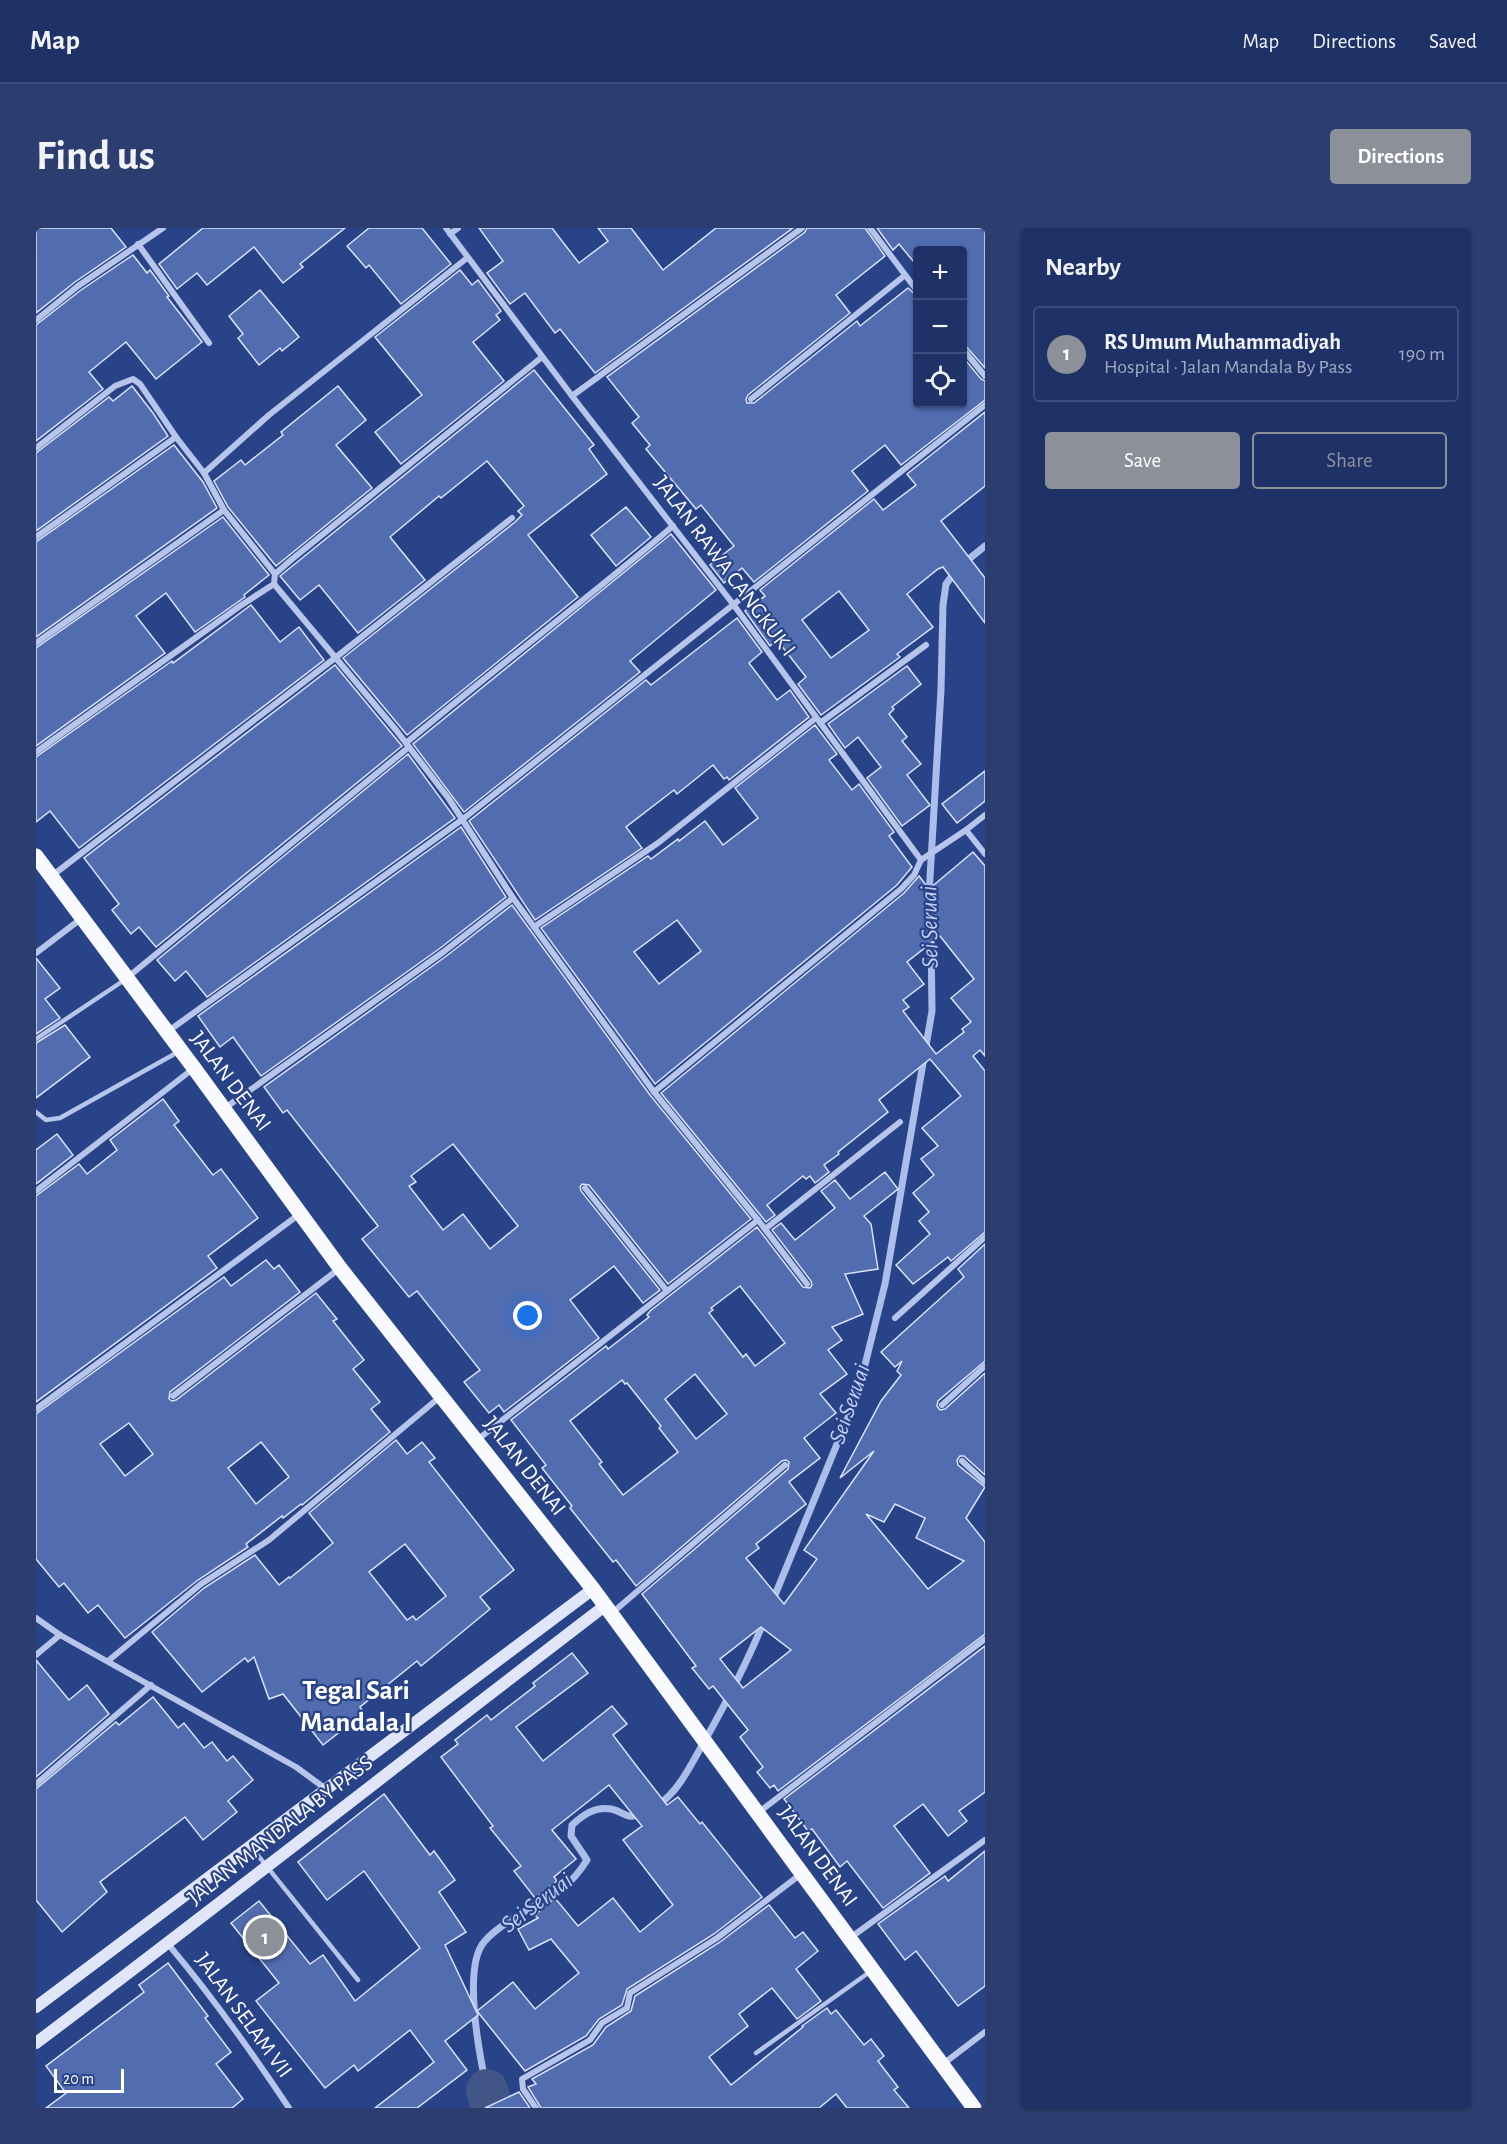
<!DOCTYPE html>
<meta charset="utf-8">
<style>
body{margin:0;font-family:"Alegreya Sans",sans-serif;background:#2c3e70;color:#f1f3f6}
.controls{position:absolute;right:18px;top:18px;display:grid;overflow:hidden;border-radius:6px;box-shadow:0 2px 4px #0004}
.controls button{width:54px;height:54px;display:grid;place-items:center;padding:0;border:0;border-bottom:2px solid #3c4d7b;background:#1f3267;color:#f1f3f6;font:30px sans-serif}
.scale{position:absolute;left:18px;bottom:15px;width:70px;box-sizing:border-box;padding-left:6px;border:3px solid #fff;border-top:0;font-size:16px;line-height:21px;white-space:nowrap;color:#fff;-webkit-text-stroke:4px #294389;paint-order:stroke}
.you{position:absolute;left:492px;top:1088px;width:21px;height:21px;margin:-15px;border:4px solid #fff;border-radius:50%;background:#1a73e8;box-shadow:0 0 0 9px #1a73e833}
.badge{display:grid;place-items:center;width:39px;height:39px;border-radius:50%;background:#8c9099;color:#fff;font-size:20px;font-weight:700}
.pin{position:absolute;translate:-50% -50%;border:3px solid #fff;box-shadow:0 2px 6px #0006}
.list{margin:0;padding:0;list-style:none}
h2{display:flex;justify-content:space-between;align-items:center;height:78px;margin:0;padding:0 24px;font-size:26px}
h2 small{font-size:20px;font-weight:400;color:#a1aac0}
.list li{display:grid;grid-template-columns:39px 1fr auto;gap:18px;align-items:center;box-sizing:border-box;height:96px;margin:0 12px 12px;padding:0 12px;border:2px solid #3c4d7b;border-radius:6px}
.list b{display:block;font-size:22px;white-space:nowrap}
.list p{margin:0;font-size:20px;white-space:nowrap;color:#a1aac0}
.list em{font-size:20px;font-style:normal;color:#a1aac0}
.actions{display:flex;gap:12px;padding:18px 24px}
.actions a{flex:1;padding:14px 0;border:2px solid #8c9099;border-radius:6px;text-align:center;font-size:21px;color:#8c9099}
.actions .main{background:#8c9099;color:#fff}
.icon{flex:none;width:33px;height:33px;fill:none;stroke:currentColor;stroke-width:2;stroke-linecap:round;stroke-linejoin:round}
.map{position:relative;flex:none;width:949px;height:1880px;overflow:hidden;border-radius:6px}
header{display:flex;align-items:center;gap:36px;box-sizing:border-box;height:84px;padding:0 30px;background:#1f3267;border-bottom:2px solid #3c4d7b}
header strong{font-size:28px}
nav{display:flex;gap:33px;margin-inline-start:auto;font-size:21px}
.intro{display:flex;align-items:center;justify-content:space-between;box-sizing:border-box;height:144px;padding:0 36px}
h1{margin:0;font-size:42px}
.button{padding:15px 27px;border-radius:6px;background:#8c9099;color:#fff;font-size:21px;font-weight:700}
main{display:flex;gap:36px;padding:0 36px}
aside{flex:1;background:#1f3267;border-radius:6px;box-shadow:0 2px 4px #0004}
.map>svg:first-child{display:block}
</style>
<header>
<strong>Map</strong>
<nav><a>Map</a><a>Directions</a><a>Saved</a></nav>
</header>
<div class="intro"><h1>Find us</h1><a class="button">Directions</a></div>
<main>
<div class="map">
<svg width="949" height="1880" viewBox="0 0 949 1880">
<rect width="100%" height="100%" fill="#294389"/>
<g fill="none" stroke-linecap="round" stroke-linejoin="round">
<!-- stream -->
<g stroke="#abbee9" stroke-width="7">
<path d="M 928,335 L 949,318"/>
<path d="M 893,667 L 905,462 L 907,377 L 910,356 L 920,343"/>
<path d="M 737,1372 L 822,1165 L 849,1056 L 896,783 L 895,708"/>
<path d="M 622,1577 C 644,1562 655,1536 668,1514 C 690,1475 711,1435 728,1393"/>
<path d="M 451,1862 C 444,1830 426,1740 448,1714 C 458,1702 474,1692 488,1684 C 516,1667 533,1661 551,1632 L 535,1608 L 536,1597 C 547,1587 559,1578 575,1581 C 590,1584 589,1593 607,1585"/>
</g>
<!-- river -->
<path stroke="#415587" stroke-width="42" d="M 451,1862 L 456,1880"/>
</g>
<!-- building -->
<g fill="#526cb0" stroke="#dae2f7" stroke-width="1.5" fill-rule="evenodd">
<path d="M 0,0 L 75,0 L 90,19 L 39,54 L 0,85 Z"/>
<path d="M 167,0 L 309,0 L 264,36 L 267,39 L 247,55 L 218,19 L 171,57 L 161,45 L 141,61 L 123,36 Z"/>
<path d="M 333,0 L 386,0 L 415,36 L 365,76 L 333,37 L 330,40 L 311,18 Z"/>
<path d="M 443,0 L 516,0 L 543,35 L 572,13 L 562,0 L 595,0 L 627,42 L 680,0 L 757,0 L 559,145 L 524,101 L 519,105 L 489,65 L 474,76 L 451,45 L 467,33 Z"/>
<path d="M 771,0 L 829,0 L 849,28 L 800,67 L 814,85 L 712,167 L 710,171 L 711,175 L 718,175 L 821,93 L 824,98 L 872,60 L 882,69 L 882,176 L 927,176 L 927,129 L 945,151 L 949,153 L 949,172 L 865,237 L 849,217 L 816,243 L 832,263 L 718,354 L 706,340 L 688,355 L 674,337 L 698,318 L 665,277 L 660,281 L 610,221 L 614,217 L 596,195 L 603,189 L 571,149 L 769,4 Z"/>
<path d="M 841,0 L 949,0 L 949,140 L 927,115 L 927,22 L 882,22 L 882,39 L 863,16 L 857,22 Z"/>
<path d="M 97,27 L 111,45 L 114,42 L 133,68 L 131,69 L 166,114 L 120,151 L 90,114 L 53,144 L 67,161 L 0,213 L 0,97 L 45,62 Z"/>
<path d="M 424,42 L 436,57 L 442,52 L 465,83 L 460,87 L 464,92 L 437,114 L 468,153 L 365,236 L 339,204 L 386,167 L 339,109 Z"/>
<path d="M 224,62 L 263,109 L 246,123 L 244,120 L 223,137 L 202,110 L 207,106 L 193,88 Z"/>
<path d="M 498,142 L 558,217 L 553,221 L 571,246 L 492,307 L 542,369 L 371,507 L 307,430 L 479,294 L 486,287 L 482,283 L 488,278 L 451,233 L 405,270 L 403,268 L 354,309 L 389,352 L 322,405 L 283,357 L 264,372 L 244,348 Z"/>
<path d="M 96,158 L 117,185 L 132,208 L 0,303 L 0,225 L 73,169 L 77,173 Z"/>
<path d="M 302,158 L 330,192 L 300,217 L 336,260 L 240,338 L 192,279 L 178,253 L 205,232 L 209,237 L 247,207 L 245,204 Z"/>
<path d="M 949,184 L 949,258 L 905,293 L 949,350 L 949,395 L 907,339 L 902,341 L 871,366 L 897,399 L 861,426 L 864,429 L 785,487 L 762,456 L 770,449 L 741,412 L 734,418 L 709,383 L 729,368 L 724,362 L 838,271 L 847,282 L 880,257 L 871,246 ZM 803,363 L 833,402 L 795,430 L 766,392 Z"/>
<path d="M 138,217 L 167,254 L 181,280 L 0,409 L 0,314 Z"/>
<path d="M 590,279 L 615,309 L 580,338 L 555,307 Z"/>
<path d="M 187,289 L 233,347 L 208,367 L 209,369 L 159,404 L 130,365 L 100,388 L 129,425 L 0,518 L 0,420 Z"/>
<path d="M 635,306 L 680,362 L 594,433 L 604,444 L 428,584 L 377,516 Z"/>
<path d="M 215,377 L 244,414 L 263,399 L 288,432 L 43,620 L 14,583 L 0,594 L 0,529 L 136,433 L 137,435 Z"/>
<path d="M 701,390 L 726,424 L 713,435 L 741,472 L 754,462 L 773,489 L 693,552 L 691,549 L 688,551 L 677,537 L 641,566 L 638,562 L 590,599 L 606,620 L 499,692 L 433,593 L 610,452 L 615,457 Z"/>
<path d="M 299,437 L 366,518 L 120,719 L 103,699 L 95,706 L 76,682 L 83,676 L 48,630 Z"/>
<path d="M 871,438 L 885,456 L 856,479 L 858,481 L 853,486 L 871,509 L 866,513 L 885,536 L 871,547 L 894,577 L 866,598 L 831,550 L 845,539 L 822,509 L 809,520 L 792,496 Z"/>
<path d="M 779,497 L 801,526 L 793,532 L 816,562 L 823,556 L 858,604 L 853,608 L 876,639 L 861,657 L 619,856 L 505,700 L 612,628 L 615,631 L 642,611 L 643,613 L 669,593 L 687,617 L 722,590 L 699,560 ZM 641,692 L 665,723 L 623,756 L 598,724 Z"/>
<path d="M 372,526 L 419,590 L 171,769 L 150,743 L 139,753 L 121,732 Z"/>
<path d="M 949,543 L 949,573 L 921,595 L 906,576 Z"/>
<path d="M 425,599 L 470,669 L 403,721 L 225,848 L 197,809 L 184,819 L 162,788 Z"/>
<path d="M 937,624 L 949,638 L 949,828 L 944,822 L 937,828 L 949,843 L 949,1004 L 915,1033 L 912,1029 L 877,1056 L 860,1037 L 894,1006 L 883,993 L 893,984 L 877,965 L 898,947 L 885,931 L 902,918 L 886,900 L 925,868 L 894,831 L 843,872 L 852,884 L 802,924 L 803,926 L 788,937 L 793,944 L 779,955 L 774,948 L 770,951 L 767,948 L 731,977 L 739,987 L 730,994 L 625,865 L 868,665 L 883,648 L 893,661 ZM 904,708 L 938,751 L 915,770 L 935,794 L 926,801 L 928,804 L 900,826 L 867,783 L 873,779 L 867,772 L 888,756 L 871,734 Z"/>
<path d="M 476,677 L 614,867 L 715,991 L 632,1056 L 553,957 L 546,956 L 544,959 L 545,963 L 624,1062 L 607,1075 L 578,1038 L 534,1072 L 563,1110 L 468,1184 L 463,1177 L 453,1185 L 428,1154 L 444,1142 L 381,1063 L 373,1069 L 326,1011 L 342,998 L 251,882 L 247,885 L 228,859 L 409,729 ZM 417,916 L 482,998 L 454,1021 L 427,986 L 407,1002 L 373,958 L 380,954 L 375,948 Z"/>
<path d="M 0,730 L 24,760 L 9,771 L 24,790 L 0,806 Z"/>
<path d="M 29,797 L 54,829 L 0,870 L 0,815 Z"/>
<path d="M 127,871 L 143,893 L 138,897 L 177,947 L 185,941 L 222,990 L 172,1028 L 181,1040 L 0,1174 L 0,968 L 43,936 L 51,946 L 81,922 L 74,912 Z"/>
<path d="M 21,906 L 37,927 L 0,956 L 0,922 Z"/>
<path d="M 849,944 L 862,961 L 828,988 L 835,996 L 842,1041 L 809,1046 L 827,1086 L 796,1099 L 806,1112 L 792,1122 L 811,1146 L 784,1166 L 800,1185 L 768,1210 L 784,1230 L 753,1254 L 770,1276 L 720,1316 L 723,1320 L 710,1330 L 748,1376 L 781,1331 L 768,1322 L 838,1223 L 804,1250 L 845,1173 L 865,1147 L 861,1143 L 866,1133 L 859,1139 L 845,1124 L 928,1049 L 922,1041 L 949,1016 L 949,1133 L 902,1173 L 901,1178 L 904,1182 L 909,1181 L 949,1145 L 949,1247 L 928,1228 L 924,1228 L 921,1232 L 922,1237 L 949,1259 L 930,1290 L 949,1314 L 949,1406 L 742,1563 L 738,1557 L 734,1560 L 721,1544 L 727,1539 L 704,1509 L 712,1502 L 677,1458 L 673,1461 L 656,1440 L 660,1438 L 606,1366 L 752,1241 L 753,1234 L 750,1232 L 746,1233 L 600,1358 L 580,1332 L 577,1334 L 534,1280 L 536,1278 L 506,1240 L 510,1237 L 475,1192 L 570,1118 L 572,1121 L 613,1089 L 611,1087 L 614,1083 L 721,999 L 767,1059 L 774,1060 L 776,1057 L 775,1053 L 736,1002 L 745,995 L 759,1012 L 799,980 L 785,963 L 799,952 L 814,971 ZM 704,1058 L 749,1115 L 719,1138 L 710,1126 L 707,1129 L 673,1085 L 677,1082 L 675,1080 ZM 659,1146 L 691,1186 L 660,1211 L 629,1171 ZM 586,1152 L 589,1156 L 591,1155 L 625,1198 L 623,1200 L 642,1224 L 587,1267 L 563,1236 L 566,1234 L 534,1193 ZM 859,1276 L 889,1290 L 880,1310 L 928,1333 L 892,1361 L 830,1286 L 848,1294 ZM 725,1399 L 755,1422 L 707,1460 L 684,1431 Z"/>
<path d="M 230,1032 L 238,1041 L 243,1037 L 264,1064 L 134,1164 L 133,1171 L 136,1173 L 140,1172 L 280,1065 L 301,1091 L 297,1093 L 328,1132 L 317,1141 L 344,1174 L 335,1181 L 354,1204 L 266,1277 L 265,1276 L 247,1290 L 246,1288 L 210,1316 L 212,1319 L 162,1352 L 89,1410 L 62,1377 L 52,1385 L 28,1355 L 23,1359 L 0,1331 L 0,1186 L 188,1049 L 195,1058 ZM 93,1195 L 117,1226 L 89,1248 L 64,1216 ZM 225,1214 L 253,1249 L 220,1276 L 192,1240 Z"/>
<path d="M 360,1212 L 371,1226 L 386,1214 L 399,1230 L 393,1234 L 478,1342 L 444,1369 L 454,1381 L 385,1438 L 381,1433 L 324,1479 L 328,1485 L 287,1517 L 247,1466 L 233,1471 L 218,1429 L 212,1434 L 209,1430 L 166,1464 L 116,1404 L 168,1360 L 219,1327 L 243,1357 L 253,1349 L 254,1350 L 297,1315 L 273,1285 ZM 369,1316 L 410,1368 L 380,1392 L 377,1388 L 371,1392 L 333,1344 Z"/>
<path d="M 949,1418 L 949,1564 L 923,1583 L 931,1593 L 912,1608 L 887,1576 L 858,1598 L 894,1645 L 847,1680 L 811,1633 L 804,1639 L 776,1601 L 772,1603 L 748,1571 Z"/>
<path d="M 536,1425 L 552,1445 L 480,1499 L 507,1533 L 576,1478 L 591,1496 L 577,1507 L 599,1536 L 631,1577 L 642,1569 L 664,1596 L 666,1594 L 726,1669 L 678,1706 L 591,1761 L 586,1777 L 563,1791 L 550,1808 L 489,1843 L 441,1783 L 477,1754 L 499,1781 L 543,1745 L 515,1711 L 493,1722 L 482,1701 L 502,1690 L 499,1687 L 519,1670 L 542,1698 L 577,1670 L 604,1704 L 637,1677 L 587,1612 L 606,1598 L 573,1557 L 516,1602 L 540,1631 L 518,1649 L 521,1653 L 499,1670 L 478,1643 L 485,1638 L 454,1600 L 457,1598 L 405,1529 L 422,1516 L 419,1512 L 451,1487 L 455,1492 L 499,1458 L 497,1455 Z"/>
<path d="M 0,1432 L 33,1472 L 51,1457 L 73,1486 L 0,1549 Z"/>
<path d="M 117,1469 L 142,1500 L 148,1495 L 168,1520 L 176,1514 L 191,1533 L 197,1528 L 217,1552 L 192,1573 L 201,1584 L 167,1612 L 149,1589 L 64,1654 L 71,1664 L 26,1704 L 0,1672 L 0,1561 L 80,1494 L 83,1497 Z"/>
<path d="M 348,1566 L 394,1627 L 398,1623 L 419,1652 L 403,1664 L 430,1704 L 409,1717 L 442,1787 L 409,1813 L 431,1842 L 381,1880 L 339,1880 L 398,1834 L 374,1802 L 322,1843 L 318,1837 L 289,1860 L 220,1773 L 243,1755 L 195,1695 L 223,1673 L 274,1736 L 287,1727 L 319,1773 L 384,1720 L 328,1643 L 291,1672 L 262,1634 Z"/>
<path d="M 949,1623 L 949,1758 L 922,1778 L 880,1723 L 869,1732 L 842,1696 L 909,1648 L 912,1653 Z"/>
<path d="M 733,1677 L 759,1710 L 767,1704 L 782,1723 L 760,1741 L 785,1773 L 761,1791 L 736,1760 L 703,1786 L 712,1798 L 673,1829 L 695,1857 L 767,1799 L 766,1798 L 791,1780 L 795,1786 L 800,1782 L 828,1817 L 835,1811 L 848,1828 L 842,1833 L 862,1859 L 858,1862 L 873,1880 L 811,1880 L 800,1866 L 783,1880 L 505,1880 L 492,1859 L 500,1856 L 496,1851 L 557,1817 L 570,1799 L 595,1783 L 599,1768 L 684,1714 Z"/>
<path d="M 132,1735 L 172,1788 L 169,1790 L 195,1824 L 180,1836 L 207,1871 L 196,1880 L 10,1880 L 30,1865 L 10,1838 L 108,1764 L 103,1757 Z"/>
<path d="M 483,1864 L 494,1880 L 449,1880 Z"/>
</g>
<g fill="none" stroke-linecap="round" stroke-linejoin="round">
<!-- lane -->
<g stroke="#b6c5e9" stroke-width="4.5">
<path d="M 0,811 L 90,751"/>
<path d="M 0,884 L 10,892 L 24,890 L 142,824"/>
<path d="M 216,1620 L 322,1752"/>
<path d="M 720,1825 L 835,1743"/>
</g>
<!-- street -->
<g stroke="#b6c5e9" stroke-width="6">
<path d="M 410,0 L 536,168 L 697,376 L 885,632 L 930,602 L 949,626"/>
<path d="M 834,0 L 882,64"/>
<path d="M 414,6 L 422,0"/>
<path d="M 102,16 L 173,115"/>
<path d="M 0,92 L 42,58 L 127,0"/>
<path d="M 926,120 L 949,148"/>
<path d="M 536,168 L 766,0"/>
<path d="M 715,171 L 868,48"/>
<path d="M 0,220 L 79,158 L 97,151 L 104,156 L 140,209 L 168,245 L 188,282 L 239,346"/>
<path d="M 168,245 L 233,187 L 431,30"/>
<path d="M 0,309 L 140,209"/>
<path d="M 238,356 L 360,502 L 413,571 L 477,670 L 618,864 L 722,992 L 771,1056"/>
<path d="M 0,415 L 188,282"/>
<path d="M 784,495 L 890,417"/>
<path d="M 370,515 C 458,441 550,372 637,298"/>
<path d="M 0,524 L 204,378 L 238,356 L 239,346 L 255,332 L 506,129"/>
<path d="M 930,602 L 949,587"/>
<path d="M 17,647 L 299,430 L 476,290"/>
<path d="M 498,699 L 622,615 L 780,490"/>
<path d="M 0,725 L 46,690"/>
<path d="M 92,749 L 373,519"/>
<path d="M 131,804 L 427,591 L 949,177"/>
<path d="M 618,864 L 865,661 L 878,647 L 885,632"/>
<path d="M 189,880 L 406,725 L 477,670"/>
<path d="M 549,960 L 631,1063"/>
<path d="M 0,963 L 158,840"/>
<path d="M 729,1001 L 864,894"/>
<path d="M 859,1090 L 949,1009"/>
<path d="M 137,1168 L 304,1040"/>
<path d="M 906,1177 L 949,1138"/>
<path d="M 0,1181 L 265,985"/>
<path d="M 441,1212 L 722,992"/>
<path d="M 926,1233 L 949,1254"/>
<path d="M 576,1385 L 749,1237"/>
<path d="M 0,1390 L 24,1407 L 260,1539 L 290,1561"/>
<path d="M 0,1427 L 24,1407"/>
<path d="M 72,1433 L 165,1356 L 233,1312 L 405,1168"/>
<path d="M 0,1556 L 115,1457"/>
<path d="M 723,1584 L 949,1411"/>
<path d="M 814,1710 L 949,1612"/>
<path d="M 132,1716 C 176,1768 215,1823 253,1880"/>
<path d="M 907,1836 L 949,1804"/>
<path d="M 500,1880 L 487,1861 L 486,1851 L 554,1812 L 566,1795 L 591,1780 L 594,1765 L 681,1710 L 765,1646"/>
</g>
<!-- secondary -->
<g stroke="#e0e6f8" stroke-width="12">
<path d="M 0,1779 L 557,1361"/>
<path d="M 0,1815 C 191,1671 379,1523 570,1377"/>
</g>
<!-- primary -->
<path stroke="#f8fafe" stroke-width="15" d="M 0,628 L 158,840 L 304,1040 L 557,1361 L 938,1880"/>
</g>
<g text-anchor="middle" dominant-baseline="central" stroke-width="4.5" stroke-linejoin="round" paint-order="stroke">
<!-- street labels -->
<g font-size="22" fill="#fff" stroke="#294389">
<text transform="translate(689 338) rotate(53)">JALAN RAWA CANGKUK I</text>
<text transform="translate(195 853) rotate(53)">JALAN DENAI</text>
<text transform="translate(489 1238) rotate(52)">JALAN DENAI</text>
<text transform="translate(244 1602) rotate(-38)">JALAN MANDALA BY PASS</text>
<text transform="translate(782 1628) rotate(54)">JALAN DENAI</text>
<text transform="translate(208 1787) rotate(54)">JALAN SELAM VII</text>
</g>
<!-- water labels -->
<g font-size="24" font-style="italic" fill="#c2cff0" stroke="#294389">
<text transform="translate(894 699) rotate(-91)">Sei Seruai</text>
<text transform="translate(814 1176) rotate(-71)">Sei Seruai</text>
<text transform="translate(501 1675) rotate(-37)">Sei Seruai</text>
</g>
<!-- district labels -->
<g font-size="28" font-weight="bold" fill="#fff" stroke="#294389">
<text x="320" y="1463">Tegal Sari<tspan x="320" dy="32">Mandala I</tspan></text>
</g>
</g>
</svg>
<div class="controls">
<button>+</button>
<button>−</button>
<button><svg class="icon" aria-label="locate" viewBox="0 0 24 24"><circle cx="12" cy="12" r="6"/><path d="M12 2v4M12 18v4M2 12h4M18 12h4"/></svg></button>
</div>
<div class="scale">20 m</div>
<div class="you"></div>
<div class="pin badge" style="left:229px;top:1709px">1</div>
</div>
<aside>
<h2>Nearby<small></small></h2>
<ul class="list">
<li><span class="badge">1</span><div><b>RS Umum Muhammadiyah</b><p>Hospital · Jalan Mandala By Pass</p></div><em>190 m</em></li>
</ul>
<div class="actions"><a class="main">Save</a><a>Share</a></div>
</aside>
</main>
